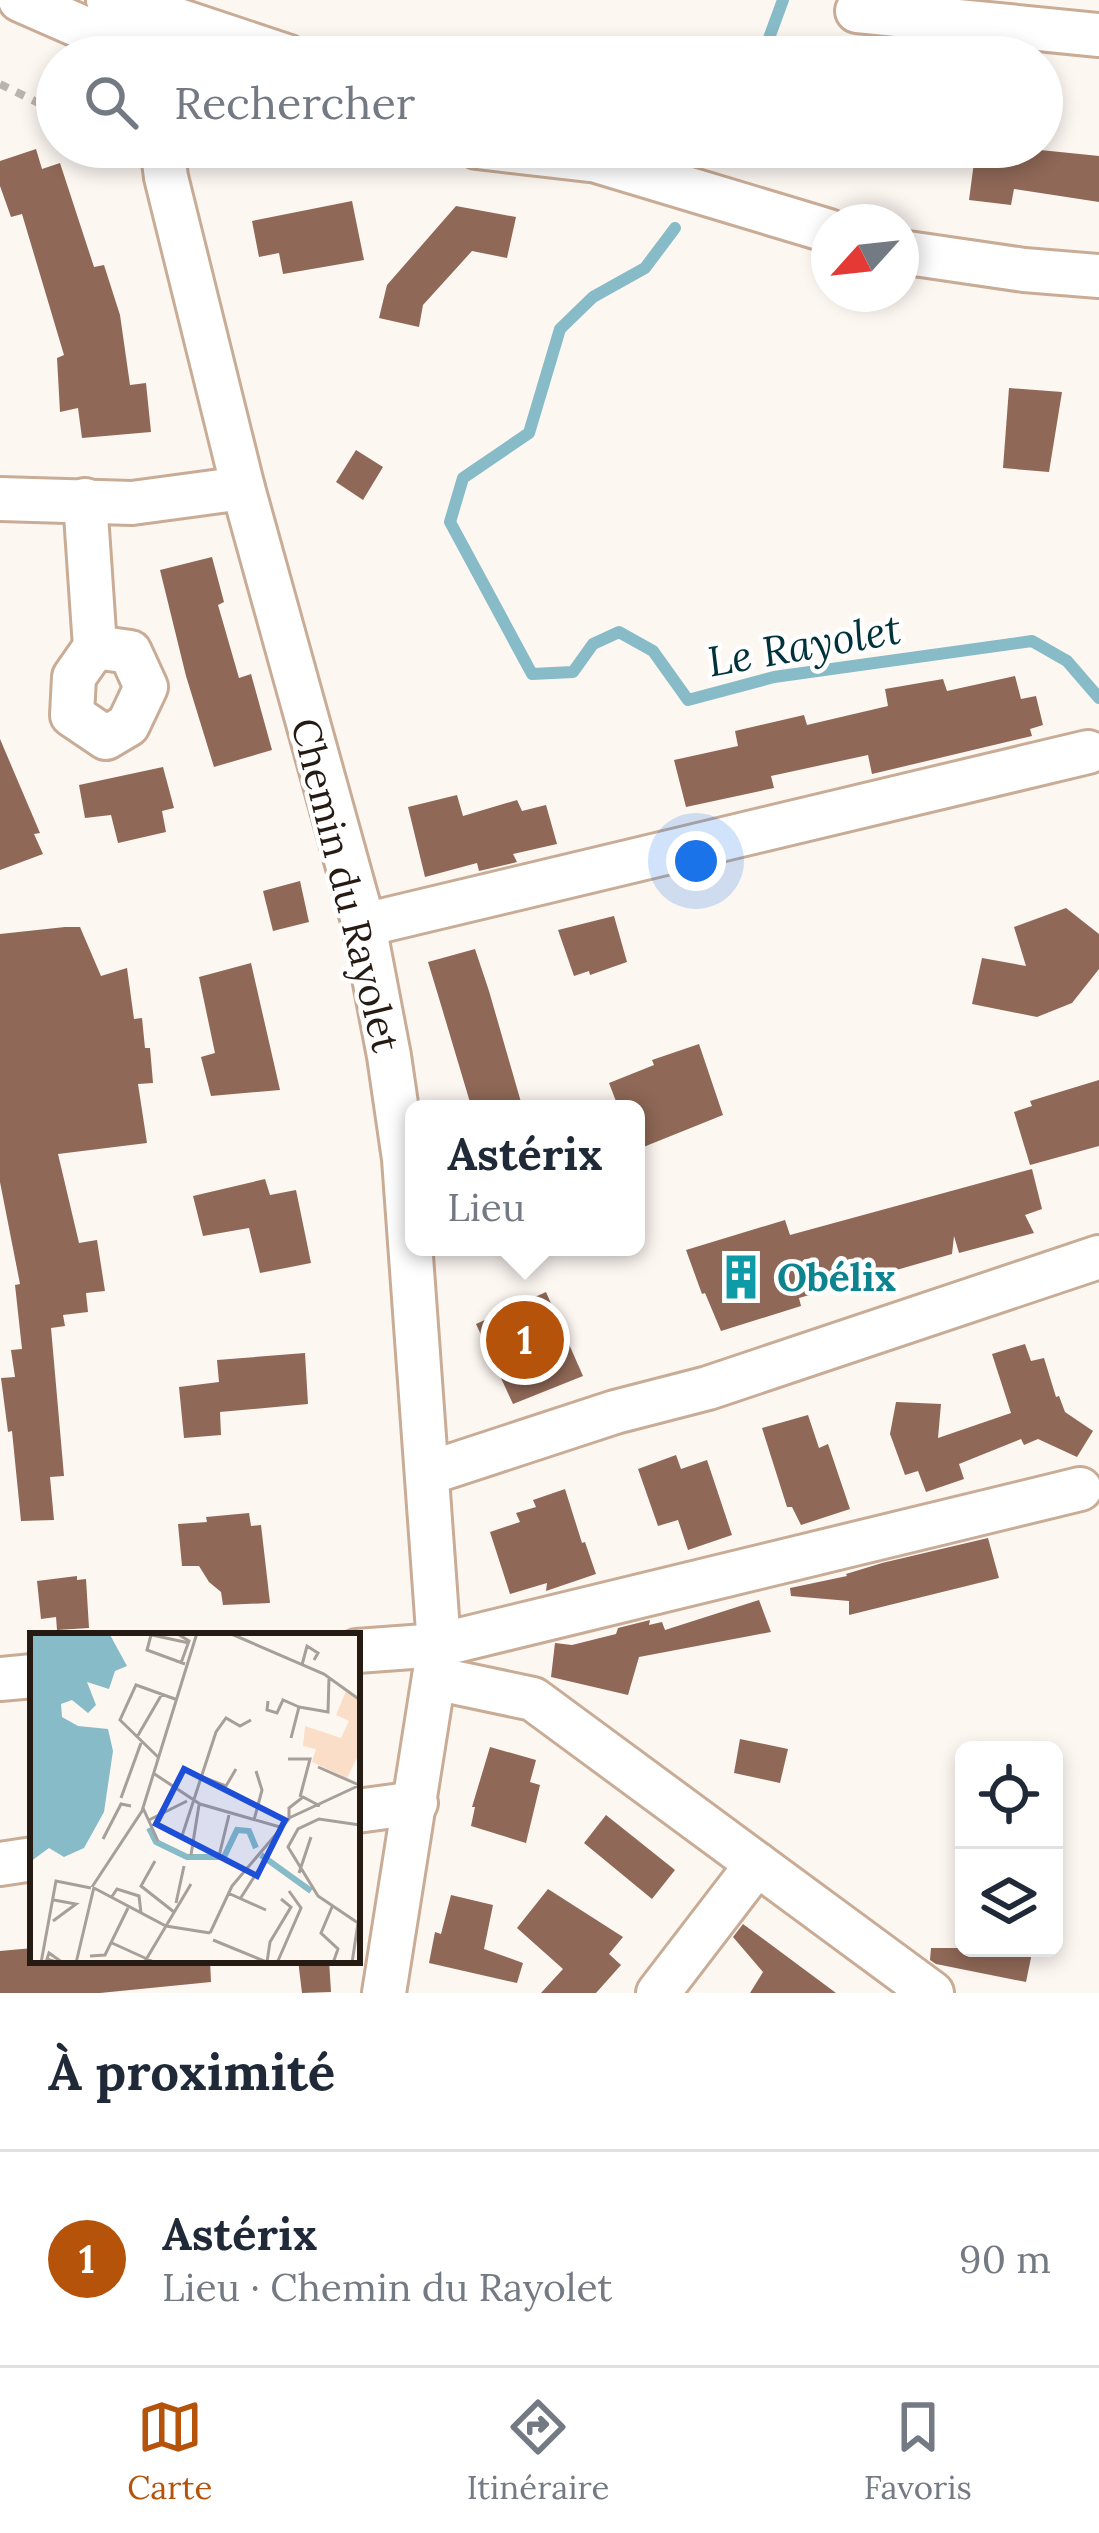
<!DOCTYPE html>
<html lang="fr">
<meta charset="utf-8">
<style>
body{margin:0;font-family:Lora,serif;background:#f6f6f7;color:#1f2937}
.controls{position:absolute;right:36px;bottom:36px;display:grid;overflow:hidden;border-radius:18px;box-shadow:0 6px 18px #0003}
.controls button{width:108px;height:108px;display:grid;place-items:center;padding:0;border:0;border-bottom:3px solid #e0e1e3;background:#fff;color:#1f2937;font:60px sans-serif}
.compass{position:absolute;left:811px;top:204px;width:108px;height:108px;border-radius:50%;background:#fff;box-shadow:0 6px 18px #0003;rotate:243deg}
.you{position:absolute;left:696px;top:861px;width:42px;height:42px;margin:-30px;border:9px solid #fff;border-radius:50%;background:#1a73e8;box-shadow:0 0 0 18px #1a73e833}
.badge{display:grid;place-items:center;width:78px;height:78px;border-radius:50%;background:#b45309;color:#fff;font-size:39px;font-weight:700}
.pin{position:absolute;translate:-50% -50%;border:6px solid #fff;box-shadow:0 3px 12px #0006}
.popup{position:absolute;left:405px;top:1100px;width:240px;height:156px;box-sizing:border-box;display:grid;place-content:center;border-radius:18px;background:#fff;filter:drop-shadow(0 3px 9px #0005);font-size:39px;white-space:nowrap;color:#747a83}
.popup b{font-size:45px;color:#1f2937}
.popup::after{content:'';position:absolute;left:50%;top:100%;margin-left:-24px;border:24px solid transparent;border-top-color:#fff}
.list{margin:0;padding:0;list-style:none}
h2{display:flex;justify-content:space-between;align-items:center;height:156px;margin:0;padding:0 48px;font-size:51px}
h2 small{font-size:39px;font-weight:400;color:#747a83}
.list li{display:grid;grid-template-columns:78px 1fr auto;gap:36px;align-items:center;box-sizing:border-box;height:216px;padding:0 48px;border-top:3px solid #e0e1e3}
.list b{display:block;font-size:45px;white-space:nowrap}
.list p{margin:0;font-size:39px;white-space:nowrap;color:#747a83}
.list em{font-size:39px;font-style:normal;color:#747a83}
.icon{flex:none;width:66px;height:66px;fill:none;stroke:currentColor;stroke-width:2;stroke-linecap:round;stroke-linejoin:round}
.map{position:relative;flex:none;width:1099px;height:1993px;overflow:hidden}
.search{position:absolute;background:#fff;box-shadow:0 6px 18px #0003;left:36px;right:36px;top:36px;height:132px;display:flex;align-items:center;gap:30px;box-sizing:border-box;padding:0 42px;border-radius:66px;color:#747a83;font-size:45px}
.sheet{height:372px;background:#fff}
nav{display:flex;justify-content:space-around;align-items:center;box-sizing:border-box;height:168px;border-top:3px solid #e0e1e3;background:#fff;font-size:33px;color:#747a83}
nav a{display:grid;justify-items:center;gap:6px}
nav .on{color:#b45309}
.map>svg:first-child{display:block}
</style>
<div class="map">
<svg width="1099" height="1993" viewBox="0 0 1099 1993">
<rect width="100%" height="100%" fill="#fdf7f2"/>
<g fill="none" stroke-linecap="round" stroke-linejoin="round">
<!-- stream -->
<g stroke="#87bbc7" stroke-width="12">
<path d="M 762,57 L 783,0"/>
<path d="M 726,159 L 730,147"/>
<path d="M 675,228 L 645,268 L 593,297 L 560,329 L 529,433 L 463,478 L 450,522 L 532,674 L 573,672 L 593,644 L 619,632 L 653,651 L 688,700 L 774,677 L 1032,641 L 1067,661 L 1099,698"/>
</g>
</g>
<!-- building -->
<g fill="#8f6857">
<path d="M 976,147 L 1012,147 L 1099,156 L 1099,202 L 1014,189 L 1011,205 L 969,200 Z"/>
<path d="M 36,149 L 42,169 L 60,163 L 94,267 L 104,265 L 120,315 L 130,385 L 146,383 L 151,432 L 82,438 L 78,408 L 60,412 L 57,358 L 64,355 L 22,214 L 11,217 L 0,186 L 0,161 Z"/>
<path d="M 352,201 L 364,260 L 283,274 L 279,253 L 259,257 L 252,221 Z"/>
<path d="M 456,206 L 516,217 L 507,258 L 472,251 L 423,305 L 419,327 L 379,318 L 387,285 Z"/>
<path d="M 1009,388 L 1062,392 L 1049,472 L 1003,468 Z"/>
<path d="M 356,450 L 383,467 L 363,500 L 336,482 Z"/>
<path d="M 212,557 L 224,602 L 218,605 L 239,678 L 251,674 L 272,750 L 214,767 L 186,676 L 160,570 Z"/>
<path d="M 1015,676 L 1021,699 L 1036,696 L 1043,725 L 1030,729 L 1032,736 L 872,774 L 868,755 L 771,776 L 774,788 L 686,807 L 674,760 L 738,746 L 735,731 L 804,715 L 807,725 L 888,706 L 885,689 L 943,679 L 947,691 Z"/>
<path d="M 0,739 L 40,833 L 34,834 L 43,854 L 0,870 Z"/>
<path d="M 163,767 L 174,808 L 162,811 L 166,832 L 118,843 L 111,815 L 85,818 L 79,785 Z"/>
<path d="M 457,795 L 463,816 L 517,800 L 522,811 L 546,805 L 557,844 L 513,854 L 517,862 L 479,871 L 477,863 L 425,877 L 408,807 Z"/>
<path d="M 300,881 L 309,922 L 273,931 L 263,891 Z"/>
<path d="M 1066,908 L 1099,934 L 1099,969 L 1072,1003 L 1037,1017 L 972,1004 L 982,958 L 1026,966 L 1014,927 Z"/>
<path d="M 614,916 L 627,962 L 590,975 L 589,971 L 574,976 L 558,930 Z"/>
<path d="M 65,927 L 80,927 L 101,976 L 127,968 L 134,1019 L 142,1018 L 145,1048 L 150,1048 L 153,1083 L 138,1084 L 147,1143 L 58,1154 L 79,1243 L 97,1240 L 105,1291 L 86,1293 L 88,1312 L 63,1315 L 65,1326 L 51,1328 L 64,1476 L 50,1477 L 54,1520 L 21,1521 L 12,1431 L 8,1432 L 1,1378 L 15,1377 L 11,1350 L 22,1349 L 15,1285 L 20,1284 L 0,1182 L 0,934 Z"/>
<path d="M 475,949 L 489,991 L 523,1109 L 472,1109 L 438,995 L 428,962 Z"/>
<path d="M 251,963 L 280,1090 L 211,1096 L 201,1057 L 215,1053 L 199,977 Z"/>
<path d="M 699,1044 L 723,1115 L 636,1150 L 636,1109 L 619,1109 L 609,1083 L 654,1065 L 652,1060 Z"/>
<path d="M 1099,1080 L 1099,1146 L 1030,1165 L 1014,1112 L 1032,1106 L 1030,1101 Z"/>
<path d="M 1032,1169 L 1042,1209 L 1025,1215 L 1034,1233 L 959,1253 L 954,1236 L 952,1254 L 799,1298 L 801,1306 L 721,1331 L 705,1293 L 702,1294 L 686,1250 L 785,1220 L 790,1235 Z"/>
<path d="M 265,1179 L 270,1195 L 296,1190 L 311,1263 L 260,1273 L 249,1228 L 203,1236 L 193,1196 Z"/>
<path d="M 546,1292 L 583,1376 L 513,1404 L 476,1324 Z"/>
<path d="M 1025,1344 L 1031,1361 L 1044,1358 L 1056,1397 L 1059,1396 L 1065,1412 L 1093,1431 L 1077,1457 L 1038,1439 L 1024,1445 L 1021,1439 L 959,1464 L 964,1479 L 926,1492 L 918,1471 L 905,1475 L 890,1434 L 896,1402 L 941,1404 L 938,1438 L 1011,1413 L 992,1354 Z"/>
<path d="M 305,1353 L 308,1404 L 220,1412 L 221,1435 L 184,1438 L 179,1387 L 219,1382 L 217,1360 Z"/>
<path d="M 808,1415 L 819,1448 L 828,1444 L 850,1509 L 801,1525 L 792,1507 L 787,1507 L 762,1428 Z"/>
<path d="M 676,1455 L 681,1469 L 707,1460 L 732,1535 L 688,1550 L 678,1520 L 658,1526 L 638,1469 Z"/>
<path d="M 565,1489 L 582,1543 L 585,1542 L 596,1574 L 546,1591 L 547,1583 L 510,1594 L 490,1532 L 520,1522 L 516,1513 L 536,1507 L 533,1500 Z"/>
<path d="M 249,1513 L 251,1526 L 261,1525 L 270,1603 L 223,1605 L 221,1592 L 209,1582 L 199,1566 L 182,1566 L 178,1524 L 207,1522 L 206,1517 Z"/>
<path d="M 988,1538 L 999,1578 L 849,1615 L 849,1601 L 791,1596 L 790,1588 L 847,1576 L 846,1574 L 882,1563 Z"/>
<path d="M 77,1576 L 77,1580 L 86,1579 L 89,1628 L 57,1630 L 56,1617 L 41,1619 L 37,1581 Z"/>
<path d="M 759,1600 L 771,1632 L 639,1657 L 628,1695 L 551,1677 L 555,1643 L 572,1645 L 616,1634 L 618,1628 L 650,1620 L 649,1625 L 662,1622 L 665,1630 Z"/>
<path d="M 740,1739 L 788,1749 L 780,1783 L 734,1773 Z"/>
<path d="M 490,1747 L 536,1760 L 530,1782 L 540,1785 L 526,1843 L 471,1826 L 475,1807 L 472,1807 Z"/>
<path d="M 606,1815 L 675,1870 L 652,1899 L 584,1843 Z"/>
<path d="M 548,1889 L 623,1937 L 609,1954 L 621,1965 L 596,1993 L 541,1993 L 563,1969 L 517,1928 Z"/>
<path d="M 451,1895 L 493,1905 L 484,1949 L 523,1963 L 517,1983 L 429,1963 L 435,1932 L 441,1934 Z"/>
<path d="M 743,1924 L 836,1993 L 750,1993 L 763,1972 L 733,1937 Z"/>
<path d="M 33,1948 L 33,1960 L 210,1960 L 211,1982 L 100,1993 L 0,1993 L 0,1951 Z"/>
<path d="M 931,1948 L 1033,1948 L 1026,1982 L 936,1964 L 930,1960 Z"/>
<path d="M 298,1960 L 329,1960 L 331,1992 L 302,1993 Z"/>
</g>
<g fill="none" stroke-linecap="round" stroke-linejoin="round">
<!-- minor casing -->
<g stroke="#c9ac96" stroke-width="48">
<g id="minor">
<path d="M 20,0 L 134,50"/>
<path d="M 108,0 L 133,5 L 289,57"/>
<path d="M 857,11 L 1099,35"/>
<path d="M 103,57 L 108,40 L 127,27 L 170,40"/>
<path d="M 162,147 L 166,177 L 243,488 L 364,925 L 389,1056 L 404,1159 L 439,1645 L 384,1993"/>
<path d="M 477,147 L 589,160"/>
<path d="M 559,147 L 593,160 L 829,231"/>
<path d="M 901,252 L 1024,270 L 1099,276"/>
<path d="M 0,499 L 132,503 L 243,488"/>
<path d="M 85,500 L 95,647 L 74,677 L 72,715 L 106,738 L 128,725 L 146,687 L 130,652 L 95,647"/>
<path d="M 364,925 L 1088,752"/>
<path d="M 429,1473 L 615,1412 L 708,1388 L 1099,1257"/>
<path d="M 357,1651 L 439,1645 L 1080,1489"/>
<path d="M 434,1678 L 533,1699 L 932,1993"/>
<path d="M 0,1679 L 33,1676"/>
<path d="M 357,1811 L 416,1803"/>
<path d="M 0,1864 L 33,1859"/>
<path d="M 658,1993 L 757,1864"/>
</g>
</g>
<!-- path -->
<path stroke="#bbb4ae" stroke-width="8" stroke-dasharray="9 9" stroke-linecap="butt" d="M 0,84 L 57,112"/>
<!-- minor -->
<use href="#minor" stroke="#fff" stroke-width="42"/>
</g>
<!-- icons -->
<defs>
<g id="building-bare" transform="scale(3.6)"><path d="M-4-6H4V6H1V3H-1V6H-4ZM-2.5-4.3h1.7v1.8h-1.7ZM.8-4.3h1.7v1.8H.8ZM-2.5-1h1.7V.8h-1.7ZM.8-1h1.7V.8H.8Z" fill="#0f9aa8" stroke="#fff" stroke-width="2.5" paint-order="stroke"/></g>
</defs>
<g fill-rule="evenodd">
<use href="#building-bare" x="741" y="1277"/>
</g>
<g text-anchor="middle" dominant-baseline="central" stroke-width="9" stroke-linejoin="round" paint-order="stroke">
<!-- street labels -->
<g font-size="39" fill="#251b13" stroke="#fff">
<text transform="translate(346 885) rotate(76)">Chemin du Rayolet</text>
</g>
<!-- culture labels -->
<g font-size="39" font-weight="bold" fill="#0d838f" stroke="#fff" text-anchor="start">
<text x="777" y="1277">Obélix</text>
</g>
<!-- water labels -->
<g font-size="42" font-style="italic" fill="#00323b" stroke="#fff">
<text transform="translate(804 645) rotate(-10)">Le Rayolet</text>
</g>
</g>
<!-- overview -->
<g transform="translate(30 1633)">
<rect width="330" height="330" fill="#fdf7f2"/>
<path d="M 316,58 L 330,69 L 330,119 L 317,145 L 282,129 L 286,116 L 273,113 L 275,93 L 311,105 L 319,88 L 306,82 Z" fill="#fbdec7"/>
<path d="M 0,0 L 79,0 L 97,33 L 85,38 L 79,56 L 57,49 L 66,72 L 58,80 L 42,67 L 31,71 L 32,84 L 48,93 L 78,96 L 83,118 L 74,179 L 54,215 L 34,224 L 19,215 L 0,229 Z" fill="#87bbc7"/>
<path fill="none" stroke="#87bbc7" stroke-width="6" d="M 119,195 L 126,209 L 157,224 L 194,224 L 207,197 L 219,198 L 226,215M 231,222 L 281,258"/>
<path fill="none" stroke="#a79f99" stroke-width="3" d="M 146,0 L 159,8 L 151,30M 199,0 L 294,41 L 330,67M 121,2 L 117,17 L 155,31M 122,2 L 159,10M 272,32 L 277,13 L 288,20 L 284,27M 238,68 L 237,77 L 247,80 L 253,67 L 269,74M 107,104 L 132,61M 261,105 L 269,74 L 298,79 L 299,44M 128,124 L 90,87 L 106,52 L 145,66M 258,126 L 280,126 L 270,164M 288,134 L 329,152M 123,140 L 170,171 L 250,194M 170,143 L 196,153 L 206,136M 91,165 L 111,110M 113,175 L 128,208M 259,185 L 330,152M 119,187 L 157,168M 224,187 L 232,157 L 226,138M 152,203 L 186,99 L 196,85 L 210,93 L 221,87M 73,206 L 91,171 L 101,173M 161,222 L 169,172M 189,223 L 199,182M 125,228 L 111,253 L 144,279M 269,240 L 281,204M 62,254 L 112,178 L 167,0M 64,255 L 136,293 L 180,300M 198,260 L 236,277M 81,265 L 87,256 L 109,263 L 111,280M 210,266 L 233,230M 146,270 L 154,233M 302,274 L 291,300 L 308,316 L 303,330M 23,288 L 46,271 L 24,267M 180,300 L 202,253 L 259,186 L 259,175 L 273,164 L 290,173M 183,307 L 239,330M 82,310 L 126,330M 60,323 L 75,322 L 98,275M 237,329 L 240,309 L 261,274 L 251,266M 11,330 L 26,248 L 61,255M 29,330 L 17,326 L 19,320 L 33,330M 46,330 L 64,254M 114,330 L 161,251M 247,330 L 271,275 L 259,258M 322,330 L 328,290 L 288,263 L 258,214 L 268,196 L 289,186 L 330,192"/>
<path fill="#1d4ed8" fill-opacity="0.15" stroke="#1d4ed8" stroke-width="6" d="M 154,136 L 255,187 L 227,243 L 126,191 Z"/>
<rect width="330" height="330" fill="none" stroke="#251b13" stroke-width="6"/>
</g>
</svg>
<div class="controls">
<button><svg class="icon" aria-label="locate" viewBox="0 0 24 24"><circle cx="12" cy="12" r="6"/><path d="M12 2v4M12 18v4M2 12h4M18 12h4"/></svg></button>
<button><svg class="icon" aria-label="layers" viewBox="0 0 24 24"><path d="M12 4l9 5-9 5-9-5zM3 14l9 5 9-5"/></svg></button>
</div>
<svg class="compass" viewBox="-18 -18 36 36"><path d="M0-13l5 13h-10z" fill="#e53935"/><path d="M0 13l5-13h-10z" fill="#747a83"/></svg>
<div class="you"></div>
<div class="pin badge" style="left:525px;top:1340px">1</div>
<div class="popup"><b>Astérix</b>Lieu</div>
<div class="search"><svg class="icon" aria-label="search" viewBox="0 0 24 24"><circle cx="10" cy="10" r="6"/><path d="M15 15l6 6"/></svg>Rechercher</div>
</div>
<section class="sheet">
<h2>À proximité<small></small></h2>
<ul class="list">
<li><span class="badge">1</span><div><b>Astérix</b><p>Lieu · Chemin du Rayolet</p></div><em>90 m</em></li>
</ul>
</section>
<nav>
<a class="on"><svg class="icon" aria-label="map" viewBox="0 0 24 24"><path d="M3 6l6-2 6 2 6-2v14l-6 2-6-2-6 2zM9 4v14M15 6v14"/></svg>Carte</a>
<a><svg class="icon" aria-label="directions" viewBox="0 0 24 24"><path d="M12 3l9 9-9 9-9-9zM9 14v-3h6M13 9l2 2-2 2"/></svg>Itinéraire</a>
<a><svg class="icon" aria-label="saved" viewBox="0 0 24 24"><path d="M7 4h10v16l-5-4-5 4z"/></svg>Favoris</a>
</nav>
